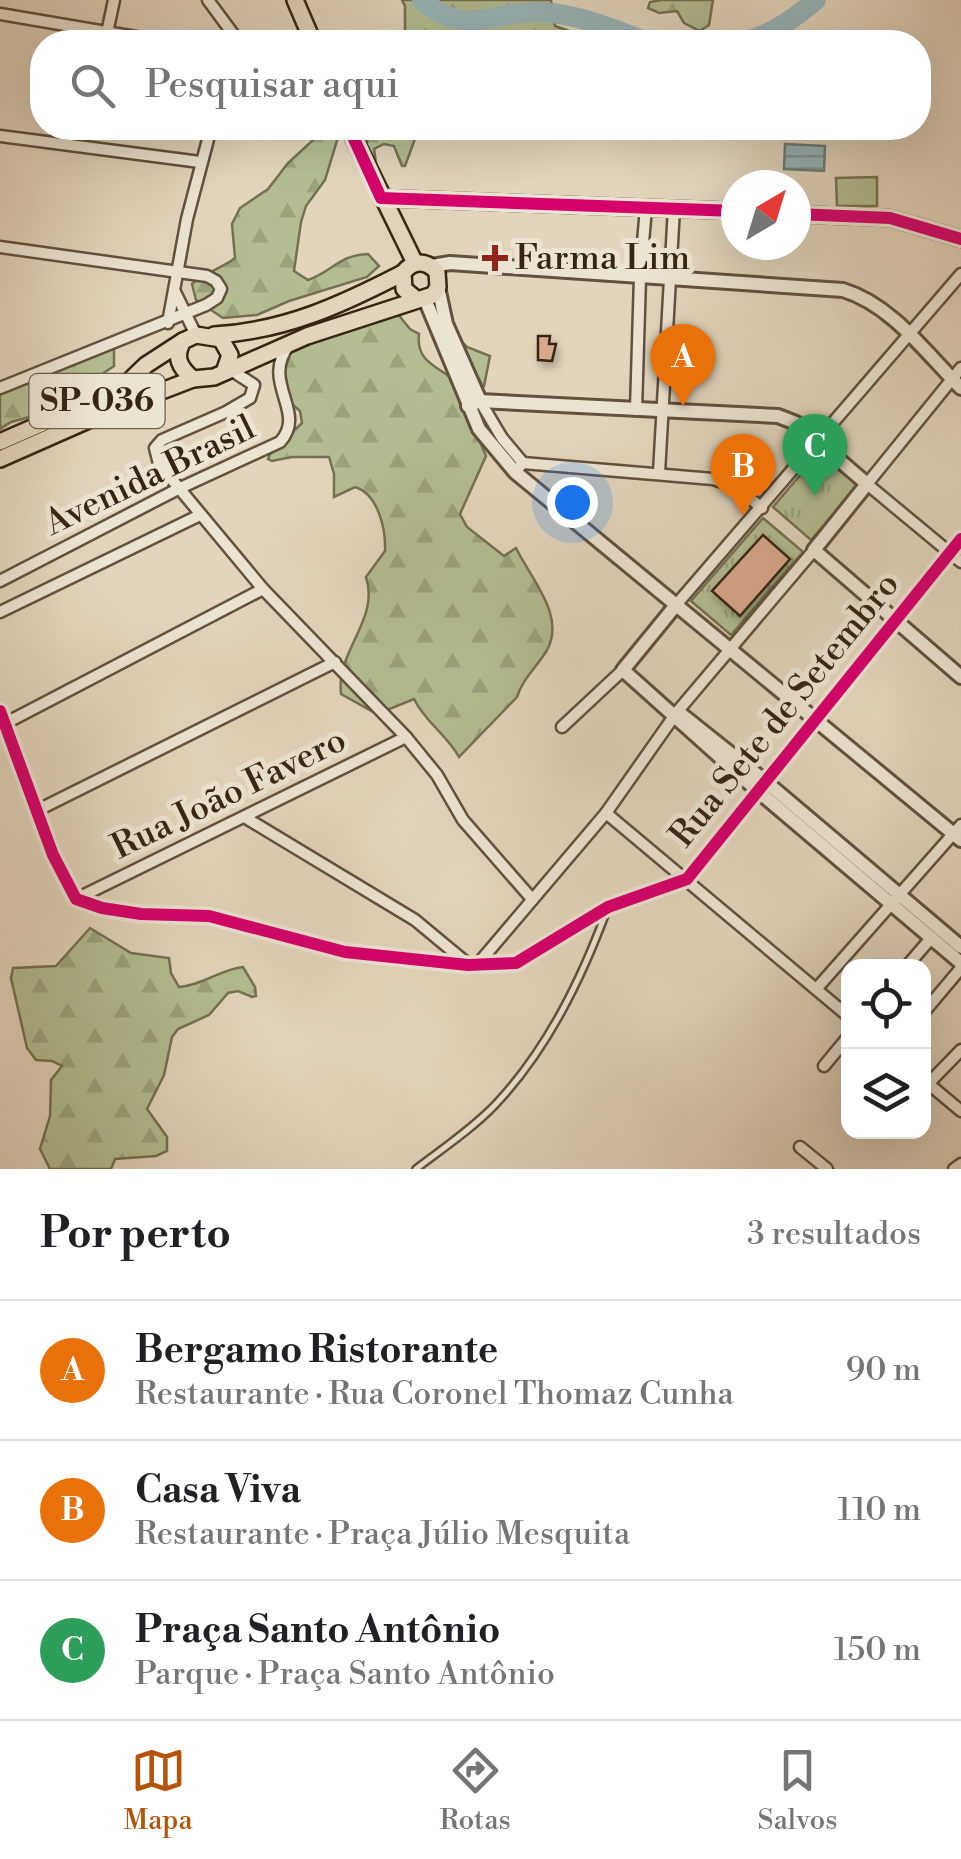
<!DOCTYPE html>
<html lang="pt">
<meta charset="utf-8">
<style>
body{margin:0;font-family:"Libre Bodoni",serif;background:#f2f2f2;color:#202124}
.controls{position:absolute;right:30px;bottom:30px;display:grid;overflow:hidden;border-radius:20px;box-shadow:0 10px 40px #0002}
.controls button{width:90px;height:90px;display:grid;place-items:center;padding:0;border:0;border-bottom:2px solid #e0e0e0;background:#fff;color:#202124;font:50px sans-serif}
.compass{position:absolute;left:721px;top:170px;width:90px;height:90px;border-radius:50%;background:#fff;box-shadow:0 10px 40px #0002;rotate:38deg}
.you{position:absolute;left:572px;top:502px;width:35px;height:35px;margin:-25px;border:8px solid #fff;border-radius:50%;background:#1a73e8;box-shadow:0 0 0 15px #1a73e833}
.badge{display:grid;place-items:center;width:65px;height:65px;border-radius:50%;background:#b45309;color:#fff;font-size:32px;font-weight:700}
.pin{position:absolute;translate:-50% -82px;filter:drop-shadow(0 2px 5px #0008)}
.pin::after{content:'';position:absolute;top:52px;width:35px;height:30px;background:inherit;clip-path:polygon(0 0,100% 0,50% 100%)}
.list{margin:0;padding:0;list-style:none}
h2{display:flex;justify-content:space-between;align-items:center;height:130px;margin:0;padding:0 40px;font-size:42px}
h2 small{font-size:32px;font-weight:400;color:#757577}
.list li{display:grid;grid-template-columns:65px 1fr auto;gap:30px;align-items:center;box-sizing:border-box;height:140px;padding:0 40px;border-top:2px solid #e0e0e0}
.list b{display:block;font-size:38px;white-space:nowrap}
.list p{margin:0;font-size:32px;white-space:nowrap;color:#757577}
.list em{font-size:32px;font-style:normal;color:#757577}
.icon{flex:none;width:55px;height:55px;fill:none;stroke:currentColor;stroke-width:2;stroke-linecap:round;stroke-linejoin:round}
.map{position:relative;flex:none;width:961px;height:1169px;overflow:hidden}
.search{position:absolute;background:#fff;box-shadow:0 10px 40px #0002;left:30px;right:30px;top:30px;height:110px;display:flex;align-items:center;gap:25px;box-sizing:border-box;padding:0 35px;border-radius:40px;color:#757577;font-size:38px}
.sheet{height:550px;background:#fff}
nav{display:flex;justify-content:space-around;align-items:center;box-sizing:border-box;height:140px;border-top:2px solid #e0e0e0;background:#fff;font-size:28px;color:#757577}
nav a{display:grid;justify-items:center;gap:5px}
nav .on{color:#b45309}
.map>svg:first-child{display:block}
</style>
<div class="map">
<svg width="961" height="1169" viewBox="0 0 961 1169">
<defs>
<pattern id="forest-firs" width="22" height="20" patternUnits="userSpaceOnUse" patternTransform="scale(2.5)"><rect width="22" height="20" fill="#b3bd91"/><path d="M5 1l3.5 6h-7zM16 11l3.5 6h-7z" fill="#9ba27c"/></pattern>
<pattern id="park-tufts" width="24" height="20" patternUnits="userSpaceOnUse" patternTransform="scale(2.5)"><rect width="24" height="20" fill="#b3bd91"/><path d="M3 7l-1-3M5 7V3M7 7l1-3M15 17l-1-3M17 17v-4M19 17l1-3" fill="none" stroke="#9ba27c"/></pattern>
<pattern id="water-rules" width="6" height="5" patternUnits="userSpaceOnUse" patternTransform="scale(2.5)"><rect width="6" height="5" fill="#98b6ba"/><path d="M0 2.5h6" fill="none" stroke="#7d9496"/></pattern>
<filter id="shadow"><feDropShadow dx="3" dy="5.5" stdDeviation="5" flood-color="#0004"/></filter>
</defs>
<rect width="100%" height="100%" fill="#e2d5bc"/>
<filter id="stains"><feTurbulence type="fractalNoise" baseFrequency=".002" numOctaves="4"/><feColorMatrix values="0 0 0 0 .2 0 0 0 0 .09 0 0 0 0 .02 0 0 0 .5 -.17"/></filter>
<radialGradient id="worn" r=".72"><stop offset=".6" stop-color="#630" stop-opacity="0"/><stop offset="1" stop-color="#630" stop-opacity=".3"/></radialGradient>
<!-- grass -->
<path fill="#b3bd91" stroke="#747152" stroke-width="2.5" d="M 877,177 L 877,206 L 837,206 L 836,178 Z"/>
<!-- forest -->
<g fill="url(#forest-firs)" stroke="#747152" stroke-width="2.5">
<path d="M 402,0 L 551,0 L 555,26 L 572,32 L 571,36 L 561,42 L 405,42 L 405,6 Z"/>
<path d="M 662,0 L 713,0 L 709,25 L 700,31 L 684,23 L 677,11 L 659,13 L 648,8 L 650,2 Z"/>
<path d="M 370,128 L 419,128 L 405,166 L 402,166 L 394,146 L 384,144 L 374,149 L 377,170 L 364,157 Z"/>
<path d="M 325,129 L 339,134 L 325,180 L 306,206 L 301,222 L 294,271 L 308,280 C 333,271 339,255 368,254 L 379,266 L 367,277 L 289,301 L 257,315 L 223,318 L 196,300 L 192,284 C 205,272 221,269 235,258 L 232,224 L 240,208 L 268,189 L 288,163 Z"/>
<path d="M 397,313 L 410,329 L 419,334 C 416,360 434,365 453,379 L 450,329 L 467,347 L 490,356 L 484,386 L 463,402 L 486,456 L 460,514 L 467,527 L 504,556 L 516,548 C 531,579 566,616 547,650 C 537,667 523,678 517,697 L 459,757 C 447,735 425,722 414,699 L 377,714 L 341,694 C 336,650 380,620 366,577 L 385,551 C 386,529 378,494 355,487 L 334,497 L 334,474 L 329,457 L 292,457 L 272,461 L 268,459 L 270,454 L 302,423 L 300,411 L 287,400 L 282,363 L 291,347 Z"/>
<path d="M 98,346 L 114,349 L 114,366 L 44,413 L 11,422 L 0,429 L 0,390 Z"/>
<path d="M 90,928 L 131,953 L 169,958 L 171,973 L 179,987 C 204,985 221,969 243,967 L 255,987 L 256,996 L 252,997 L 238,991 L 228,993 L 209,1015 L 178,1029 L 172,1037 L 164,1075 L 147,1109 L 167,1137 L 167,1151 L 156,1156 L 115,1159 L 111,1169 L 50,1169 L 40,1149 L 50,1116 L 51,1080 L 62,1066 L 52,1061 L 36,1060 L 27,1048 L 11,978 L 13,968 L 56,966 Z"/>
</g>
<!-- park -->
<g fill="url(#park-tufts)" stroke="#747152" stroke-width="2.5">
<path d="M 820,452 L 858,486 L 811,540 L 773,507 Z"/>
<path d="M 763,518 L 803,552 L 731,635 L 691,601 Z"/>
</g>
<!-- water -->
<path fill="url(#water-rules)" stroke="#717c77" stroke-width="2.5" d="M 785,144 L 825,146 L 824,171 L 784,169 Z"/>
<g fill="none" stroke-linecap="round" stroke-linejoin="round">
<!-- river -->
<g stroke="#98b6ba" stroke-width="20">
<path d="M 422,0 C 468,39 492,10 541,12 C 578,14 613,29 647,42"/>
<path d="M 741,42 C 768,37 795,18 816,0"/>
</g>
</g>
<!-- building -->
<g fill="#d8a88b" stroke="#362513" stroke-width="2.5" filter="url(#shadow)">
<path d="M 538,336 L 550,336 L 549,344 L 556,344 L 552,361 L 538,360 Z"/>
<path d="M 763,535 L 790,559 L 740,616 L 712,591 Z"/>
</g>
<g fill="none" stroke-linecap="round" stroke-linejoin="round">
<!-- service casing -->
<g stroke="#61513d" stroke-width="10">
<path id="service" d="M 416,1169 C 442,1149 472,1129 495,1105 C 547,1050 581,980 607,910"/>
</g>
<!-- minor casing -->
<g stroke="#61513d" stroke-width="15">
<g id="minor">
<path d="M 208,0 L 239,42"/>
<path d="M 0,14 L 165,42"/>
<path d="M 107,33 L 114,0"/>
<path d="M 0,136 L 200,162"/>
<path d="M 0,247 L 207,276 L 216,281 L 221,289 L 217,298 L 206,305 L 0,388"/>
<path d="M 175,292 L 196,335"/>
<path d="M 168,323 L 187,219 L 211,128"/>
<path d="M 961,368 L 867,484 L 961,562"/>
<path d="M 231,370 L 254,385 L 250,398 L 226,412 L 162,440 L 155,448 L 159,464 L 263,589 L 406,737 L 437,775 L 463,820 L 532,899"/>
<path d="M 480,401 L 502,438 L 523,463"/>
<path d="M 636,410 L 640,277 L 646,208"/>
<path d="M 515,472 L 523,463 L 713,479 L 735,486 L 762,508"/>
<path d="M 659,473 L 674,208"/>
<path d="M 0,581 L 178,489 L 280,442 C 308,412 260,383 289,345"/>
<path d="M 676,605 L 961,274"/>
<path d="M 0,612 L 200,515"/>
<path d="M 0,711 L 53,855 L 76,899 L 102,908 L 141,914 L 209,916 L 345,952 L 468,965 L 516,963 L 608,907 L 687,879 L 961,539"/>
<path d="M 4,724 L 263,589"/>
<path d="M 562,727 L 623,670"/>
<path d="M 36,811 L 335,662"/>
<path d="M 606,813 L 848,1016"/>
<path d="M 246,818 L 415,920 L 468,964"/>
<path d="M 76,899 L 406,737"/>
<path d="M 477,965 L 606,813 L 677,712 L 814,550"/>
<path d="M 907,966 L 932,937"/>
<path d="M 818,987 L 961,825"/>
<path d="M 924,1012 L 961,968"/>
<path d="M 824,1066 L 848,1037"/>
<path d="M 924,1080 L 961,1111"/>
<path d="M 928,1084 L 961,1050"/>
<path d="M 800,1147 L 827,1169"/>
<path d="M 954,1169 L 961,1164"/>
</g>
</g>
<!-- tertiary casing -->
<g stroke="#61513d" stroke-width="18">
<g id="tertiary">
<path d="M 432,266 L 450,263 L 843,290 C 892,305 926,353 961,388"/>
<path d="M 438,287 L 446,324 L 480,401"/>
<path d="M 425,299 L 479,429 L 515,472 L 961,840"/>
<path d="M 468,406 L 480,401 L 778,416 L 796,423 L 867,484 L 814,550 L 961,677"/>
<path d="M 676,605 L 623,670 L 758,791 L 961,963"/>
<path d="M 682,715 L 766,782 L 961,947"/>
</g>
</g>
<!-- secondary casing -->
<g stroke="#362513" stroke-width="19">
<g id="secondary">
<path d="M 381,198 L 736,211"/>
<path d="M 796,214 L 890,218 L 961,239"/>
</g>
</g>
<!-- primary casing -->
<g stroke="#362513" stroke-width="20">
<g id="primary">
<path d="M 295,0 L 313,42"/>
<path d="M 349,128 L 415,263"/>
<path d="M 214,335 C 285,331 341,305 403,273"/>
<path d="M 224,372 L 230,355 L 221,339 L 196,335 L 183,341 C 174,357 179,367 193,379 L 214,377 L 307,336 L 433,295 L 438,287 L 437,272 C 426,260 413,260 403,273 L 404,289 L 416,299"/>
<path d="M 0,442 L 121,389 L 146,365 L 183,341"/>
<path d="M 0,459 L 102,414 L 193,379"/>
</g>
</g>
<!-- service -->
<use href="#service" stroke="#ece4d3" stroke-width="5"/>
<!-- minor -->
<use href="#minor" stroke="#ece4d3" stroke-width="10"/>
<!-- tertiary -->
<use href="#tertiary" stroke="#ece4d3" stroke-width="12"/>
<!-- secondary -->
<use href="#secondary" stroke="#ece4d3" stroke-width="14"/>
<!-- primary -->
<use href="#primary" stroke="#e2d5bc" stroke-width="15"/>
<!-- cycleway casing -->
<g stroke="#ece4d3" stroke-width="19">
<g id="cycleway">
<path d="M 349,128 L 381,198 L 736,211"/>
<path d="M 796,214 L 890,218 L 961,239"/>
<path d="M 0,711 L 53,855 L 76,899 L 102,908 L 141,914 L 209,916 L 345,952 L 468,965 L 516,963 L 608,907 L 687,879 L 961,539"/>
</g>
</g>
<!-- cycleway -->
<use href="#cycleway" stroke="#d6006c" stroke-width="12"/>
</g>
<!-- markers -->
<path fill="#8f2418" stroke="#ece4d3" stroke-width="4" d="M490 243h10v10h10v10h-10v10h-10v-10h-10v-10h10z"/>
<g text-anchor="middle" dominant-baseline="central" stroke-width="10" stroke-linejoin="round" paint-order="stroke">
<!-- shield labels -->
<rect fill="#ece4d3" stroke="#6d5e4d" stroke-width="2.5" x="29.5" y="374" width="135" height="54" rx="8"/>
<g font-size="32" font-weight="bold" fill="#362513">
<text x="97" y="401">SP-036</text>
</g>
<!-- poi labels -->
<g font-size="35" fill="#362513" stroke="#ece4d3" text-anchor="start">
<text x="515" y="258">Farma Lim</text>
</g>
<!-- street labels -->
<g font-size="35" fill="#362513" stroke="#ece4d3">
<text transform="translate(150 476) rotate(-26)">Avenida Brasil</text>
<text transform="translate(785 710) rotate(-51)">Rua Sete de Setembro</text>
<text transform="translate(229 794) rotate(-26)">Rua João Favero</text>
</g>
</g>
<rect width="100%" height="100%" filter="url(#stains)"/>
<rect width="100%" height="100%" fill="url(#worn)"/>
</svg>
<div class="controls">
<button><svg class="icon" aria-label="locate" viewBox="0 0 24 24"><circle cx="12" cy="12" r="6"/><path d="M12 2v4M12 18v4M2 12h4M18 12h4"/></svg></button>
<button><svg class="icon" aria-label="layers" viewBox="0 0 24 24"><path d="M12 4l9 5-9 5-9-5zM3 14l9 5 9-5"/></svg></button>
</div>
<svg class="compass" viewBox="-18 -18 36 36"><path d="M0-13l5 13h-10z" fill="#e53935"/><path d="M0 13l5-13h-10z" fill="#757577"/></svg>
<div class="you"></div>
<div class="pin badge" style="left:683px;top:406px;background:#e8710a">A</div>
<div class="pin badge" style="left:743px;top:516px;background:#e8710a">B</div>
<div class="pin badge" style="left:815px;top:496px;background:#2e9e5b">C</div>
<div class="search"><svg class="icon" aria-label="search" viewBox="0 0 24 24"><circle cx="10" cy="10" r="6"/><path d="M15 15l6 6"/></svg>Pesquisar aqui</div>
</div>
<section class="sheet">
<h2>Por perto<small>3 resultados</small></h2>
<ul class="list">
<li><span class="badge" style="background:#e8710a">A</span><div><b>Bergamo Ristorante</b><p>Restaurante · Rua Coronel Thomaz Cunha</p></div><em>90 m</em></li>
<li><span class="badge" style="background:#e8710a">B</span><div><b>Casa Viva</b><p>Restaurante · Praça Júlio Mesquita</p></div><em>110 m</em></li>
<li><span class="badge" style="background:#2e9e5b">C</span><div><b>Praça Santo Antônio</b><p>Parque · Praça Santo Antônio</p></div><em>150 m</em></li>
</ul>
</section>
<nav>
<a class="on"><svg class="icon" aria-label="map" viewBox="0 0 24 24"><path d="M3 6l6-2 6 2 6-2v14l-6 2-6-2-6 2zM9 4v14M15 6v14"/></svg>Mapa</a>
<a><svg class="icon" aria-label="directions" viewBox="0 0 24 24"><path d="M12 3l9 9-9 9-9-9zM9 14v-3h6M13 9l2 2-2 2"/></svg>Rotas</a>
<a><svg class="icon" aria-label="saved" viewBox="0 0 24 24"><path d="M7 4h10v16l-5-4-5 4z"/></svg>Salvos</a>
</nav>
